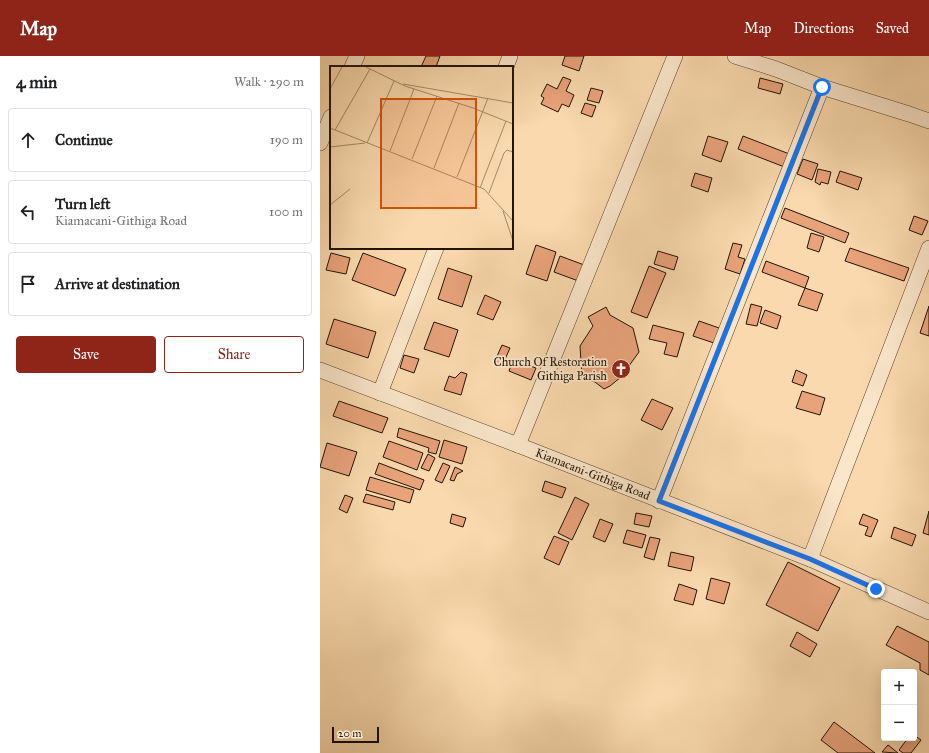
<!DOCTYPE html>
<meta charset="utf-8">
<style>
body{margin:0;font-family:"IM FELL Great Primer",serif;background:#f2f2f2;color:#202124}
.controls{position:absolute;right:12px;bottom:12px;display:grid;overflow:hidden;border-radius:4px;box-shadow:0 4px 16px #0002}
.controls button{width:36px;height:36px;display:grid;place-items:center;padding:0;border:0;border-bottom:1px solid #e0e0e0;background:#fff;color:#202124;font:20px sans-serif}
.scale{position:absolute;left:12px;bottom:10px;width:47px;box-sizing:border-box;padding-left:4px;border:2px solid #221303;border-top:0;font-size:11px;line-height:14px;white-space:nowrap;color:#221303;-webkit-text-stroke:3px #fbe6ca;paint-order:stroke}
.stop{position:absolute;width:12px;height:12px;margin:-9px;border:3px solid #1a73e8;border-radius:50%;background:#fff}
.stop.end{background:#1a73e8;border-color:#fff;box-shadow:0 1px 4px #0008}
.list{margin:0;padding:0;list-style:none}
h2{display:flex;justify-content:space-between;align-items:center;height:52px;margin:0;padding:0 16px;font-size:17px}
h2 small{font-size:13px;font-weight:400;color:#757577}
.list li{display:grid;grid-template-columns:26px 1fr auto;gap:12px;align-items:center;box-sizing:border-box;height:64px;margin:0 8px 8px;padding:0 8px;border:1px solid #e0e0e0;border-radius:4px}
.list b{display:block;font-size:15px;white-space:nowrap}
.list p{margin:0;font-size:13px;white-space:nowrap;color:#757577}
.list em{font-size:13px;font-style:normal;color:#757577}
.actions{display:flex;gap:8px;padding:12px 16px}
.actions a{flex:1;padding:9px 0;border:1px solid #8f2418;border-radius:4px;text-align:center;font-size:14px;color:#8f2418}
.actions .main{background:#8f2418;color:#fff}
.icon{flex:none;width:22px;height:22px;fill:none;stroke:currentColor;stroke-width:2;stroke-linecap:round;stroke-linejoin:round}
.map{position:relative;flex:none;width:609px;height:697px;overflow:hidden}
header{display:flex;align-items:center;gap:24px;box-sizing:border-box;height:56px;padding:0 20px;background:#8f2418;color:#fff}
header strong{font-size:19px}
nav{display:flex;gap:22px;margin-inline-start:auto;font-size:14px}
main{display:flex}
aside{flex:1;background:#fff}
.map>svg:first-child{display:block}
</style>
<header>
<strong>Map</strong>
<nav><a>Map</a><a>Directions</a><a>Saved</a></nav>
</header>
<main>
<aside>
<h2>4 min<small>Walk · 290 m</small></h2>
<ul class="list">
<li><svg class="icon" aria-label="ahead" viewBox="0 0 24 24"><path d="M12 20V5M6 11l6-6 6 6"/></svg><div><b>Continue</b></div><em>190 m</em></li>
<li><svg class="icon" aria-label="left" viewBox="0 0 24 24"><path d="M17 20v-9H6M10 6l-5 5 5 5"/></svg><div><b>Turn left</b><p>Kiamacani-Githiga Road</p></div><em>100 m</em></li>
<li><svg class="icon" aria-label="arrive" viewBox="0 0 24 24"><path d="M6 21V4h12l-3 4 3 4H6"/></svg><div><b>Arrive at destination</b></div></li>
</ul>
<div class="actions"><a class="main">Save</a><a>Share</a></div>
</aside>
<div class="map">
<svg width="609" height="697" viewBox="0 0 609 697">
<rect width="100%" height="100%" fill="#f9d9ad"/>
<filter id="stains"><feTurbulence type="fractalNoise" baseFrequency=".005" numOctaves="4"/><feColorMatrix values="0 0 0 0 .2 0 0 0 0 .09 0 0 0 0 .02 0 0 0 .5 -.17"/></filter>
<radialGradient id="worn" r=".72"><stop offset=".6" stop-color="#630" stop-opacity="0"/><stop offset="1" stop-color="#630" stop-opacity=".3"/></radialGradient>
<!-- building -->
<g fill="#e9a37b" stroke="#221303">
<path d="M 106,0 L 120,0 L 116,11 L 101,11 Z"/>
<path d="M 245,0 L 264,0 L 259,15 L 242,9 Z"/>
<path d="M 243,21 L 251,24 L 246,35 L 254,39 L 249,51 L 242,48 L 238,56 L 221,48 L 224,42 L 221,40 L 227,28 L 237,33 Z"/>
<path d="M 440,22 L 463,28 L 460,38 L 438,32 Z"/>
<path d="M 271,32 L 283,35 L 279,47 L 267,44 Z"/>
<path d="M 265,47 L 276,50 L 272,61 L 261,57 Z"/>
<path d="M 388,80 L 408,86 L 401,106 L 382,99 Z"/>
<path d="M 423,80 L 472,99 L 467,112 L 418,93 Z"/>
<path d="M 483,103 L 498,108 L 492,124 L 477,118 Z"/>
<path d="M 498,113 L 511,116 L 508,128 L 501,126 L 500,129 L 495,126 Z"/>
<path d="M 520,115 L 542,122 L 538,134 L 516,126 Z"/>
<path d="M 375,117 L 392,122 L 388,136 L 371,130 Z"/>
<path d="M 465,152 L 529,177 L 525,187 L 461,162 Z"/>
<path d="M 594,160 L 608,165 L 602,179 L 589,174 Z"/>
<path d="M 491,177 L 504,181 L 499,196 L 487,192 Z"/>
<path d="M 413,187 L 422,189 L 418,201 L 425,203 L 420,218 L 405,213 Z"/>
<path d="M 216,189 L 236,196 L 227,225 L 206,218 Z"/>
<path d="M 530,192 L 589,212 L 584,225 L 525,205 Z"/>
<path d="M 338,195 L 358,201 L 354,214 L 334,208 Z"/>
<path d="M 11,197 L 30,202 L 26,218 L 6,214 Z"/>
<path d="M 43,197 L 86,213 L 75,240 L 32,224 Z"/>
<path d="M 240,200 L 267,210 L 261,226 L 234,216 Z"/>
<path d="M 446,205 L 489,221 L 485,232 L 442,216 Z"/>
<path d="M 329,210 L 346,217 L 327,262 L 311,256 Z"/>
<path d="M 128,212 L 152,220 L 142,251 L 118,243 Z"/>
<path d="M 485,232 L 503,238 L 497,255 L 478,249 Z"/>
<path d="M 165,239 L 181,246 L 173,264 L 157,258 Z"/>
<path d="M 431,248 L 442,251 L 437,270 L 426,268 Z"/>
<path d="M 609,250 L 609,280 L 600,277 Z"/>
<path d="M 286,251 L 290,259 L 313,272 L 319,296 L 301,321 L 290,330 L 284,333 L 275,326 L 262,322 L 260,290 L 273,270 L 268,261 Z"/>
<path d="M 445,254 L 461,260 L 457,273 L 440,267 Z"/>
<path d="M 14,263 L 56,276 L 48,302 L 6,288 Z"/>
<path d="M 379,265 L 402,273 L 397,288 L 373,280 Z"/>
<path d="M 114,266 L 138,274 L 129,301 L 104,293 Z"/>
<path d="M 333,269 L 364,277 L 357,301 L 344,298 L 347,287 L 329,283 Z"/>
<path d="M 182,289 L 190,292 L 182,310 L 174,307 Z"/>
<path d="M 84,299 L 99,303 L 94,317 L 80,312 Z"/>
<path d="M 193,304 L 216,312 L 211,324 L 189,315 Z"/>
<path d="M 476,314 L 487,319 L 483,330 L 472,326 Z"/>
<path d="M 141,316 L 147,318 L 141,339 L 124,334 L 129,320 L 135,322 Z"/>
<path d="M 482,335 L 505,342 L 500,359 L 476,352 Z"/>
<path d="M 332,343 L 353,352 L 342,374 L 321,364 Z"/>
<path d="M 19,345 L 68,362 L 62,377 L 13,360 Z"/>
<path d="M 79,372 L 120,385 L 116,398 L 108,396 L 109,392 L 77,381 Z"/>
<path d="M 124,384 L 147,391 L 142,408 L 119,401 Z"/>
<path d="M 69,385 L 103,397 L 97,414 L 63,401 Z"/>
<path d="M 7,387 L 37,396 L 29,420 L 0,411 Z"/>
<path d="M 108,398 L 115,402 L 109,415 L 101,412 Z"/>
<path d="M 59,407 L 104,424 L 100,434 L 55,418 Z"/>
<path d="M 123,407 L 130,410 L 122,427 L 115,424 Z"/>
<path d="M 135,411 L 143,415 L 137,418 L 134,425 L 130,424 Z"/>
<path d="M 50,421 L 94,434 L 90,447 L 46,434 Z"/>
<path d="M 225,425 L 246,432 L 242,442 L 222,435 Z"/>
<path d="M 46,438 L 75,446 L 73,454 L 43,446 Z"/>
<path d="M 25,439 L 33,442 L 27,457 L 19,453 Z"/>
<path d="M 255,441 L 269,448 L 252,484 L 238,477 Z"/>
<path d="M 609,455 L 609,479 L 603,477 Z"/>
<path d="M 316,457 L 332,460 L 329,471 L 314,468 Z"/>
<path d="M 132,458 L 146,462 L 143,471 L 130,467 Z"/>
<path d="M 543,458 L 558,464 L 551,481 L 545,479 L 548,471 L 539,468 Z"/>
<path d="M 280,463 L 293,468 L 285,486 L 273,481 Z"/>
<path d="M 574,471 L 596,479 L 592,490 L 571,482 Z"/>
<path d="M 307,474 L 326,479 L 322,492 L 303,487 Z"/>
<path d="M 234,480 L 249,486 L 239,509 L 224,502 Z"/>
<path d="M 330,481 L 340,483 L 334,504 L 324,501 Z"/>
<path d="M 351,496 L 374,501 L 371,515 L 348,510 Z"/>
<path d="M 468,506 L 520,532 L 498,575 L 446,549 Z"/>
<path d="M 391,522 L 410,527 L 404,548 L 386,543 Z"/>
<path d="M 359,528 L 377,534 L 373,549 L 354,544 Z"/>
<path d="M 577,570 L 609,586 L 609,619 L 600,614 L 600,607 L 566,589 Z"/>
<path d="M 477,576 L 497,588 L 490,601 L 470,590 Z"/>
<path d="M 514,666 L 555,697 L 518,697 L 501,684 Z"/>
<path d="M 594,679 L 601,684 L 591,697 L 583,697 L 579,694 L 588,682 L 594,682 Z"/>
<path d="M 568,689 L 578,697 L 562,696 Z"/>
</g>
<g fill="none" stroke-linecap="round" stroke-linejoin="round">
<!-- minor casing -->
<g stroke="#58442e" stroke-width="16">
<g id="minor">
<path d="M 415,0 L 456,13 L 502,31 L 589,58 L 609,65"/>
<path d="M 32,11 L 37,0"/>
<path d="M 186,11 L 190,0"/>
<path d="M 0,87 L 11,61"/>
<path id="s1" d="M 0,314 L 198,389 L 490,503 L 609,556"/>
<path d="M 60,337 L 116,192"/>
<path d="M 198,389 L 355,0"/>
<path d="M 339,445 L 502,31"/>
<path d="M 490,503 L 609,192"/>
</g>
</g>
<!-- minor -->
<use href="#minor" stroke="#fbe6ca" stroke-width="15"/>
</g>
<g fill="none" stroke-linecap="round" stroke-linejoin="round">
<!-- route -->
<path stroke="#1a73e8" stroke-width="5" d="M 502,31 L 339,445 L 490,503 L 556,533"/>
</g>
<!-- icons -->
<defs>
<g id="church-disc" transform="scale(1)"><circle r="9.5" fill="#8f2418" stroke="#fbe6ca"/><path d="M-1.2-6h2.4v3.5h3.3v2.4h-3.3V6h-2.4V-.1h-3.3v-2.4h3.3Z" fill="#fff"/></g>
</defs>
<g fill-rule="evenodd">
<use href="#church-disc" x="301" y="313"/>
</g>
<g text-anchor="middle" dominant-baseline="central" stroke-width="3.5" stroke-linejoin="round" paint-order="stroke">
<!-- poi labels -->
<g font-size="12" fill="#221303" stroke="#fbe6ca" text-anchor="end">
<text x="287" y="306">Church Of Restoration<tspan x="287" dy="14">Githiga Parish</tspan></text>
</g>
<!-- street labels -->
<g font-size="12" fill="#221303" stroke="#fbe6ca">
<text stroke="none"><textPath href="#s1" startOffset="292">Kiamacani-Githiga Road</textPath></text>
</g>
</g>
<!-- overview -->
<g transform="translate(10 10)">
<rect width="183" height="183" fill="#f9d9ad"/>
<path fill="none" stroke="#a38a69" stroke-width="1" d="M 36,1 L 75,20 L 143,42 L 183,58M 73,18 L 183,37M 0,23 L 12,1M 0,62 L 154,123 L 183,155M 5,64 L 40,3M 37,77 L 64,15M 0,81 L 35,77M 60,85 L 84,23M 82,93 L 107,30M 104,102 L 129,37M 127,111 L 158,32M 150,122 L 176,55M 159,127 L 174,87 L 177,84 L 183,86M 0,139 L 20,123M 173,145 L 183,175"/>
<path fill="#d4520b" fill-opacity="0.15" stroke="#d4520b" stroke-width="2" d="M 51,33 L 146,33 L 146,142 L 51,142 Z"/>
<rect width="183" height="183" fill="none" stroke="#221303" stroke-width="2"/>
</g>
<rect width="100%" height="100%" filter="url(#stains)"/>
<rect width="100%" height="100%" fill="url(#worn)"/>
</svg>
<div class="controls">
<button>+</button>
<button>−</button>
</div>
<div class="scale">20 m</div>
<div class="stop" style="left:502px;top:31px"></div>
<div class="stop end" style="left:556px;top:533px"></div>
</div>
</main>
